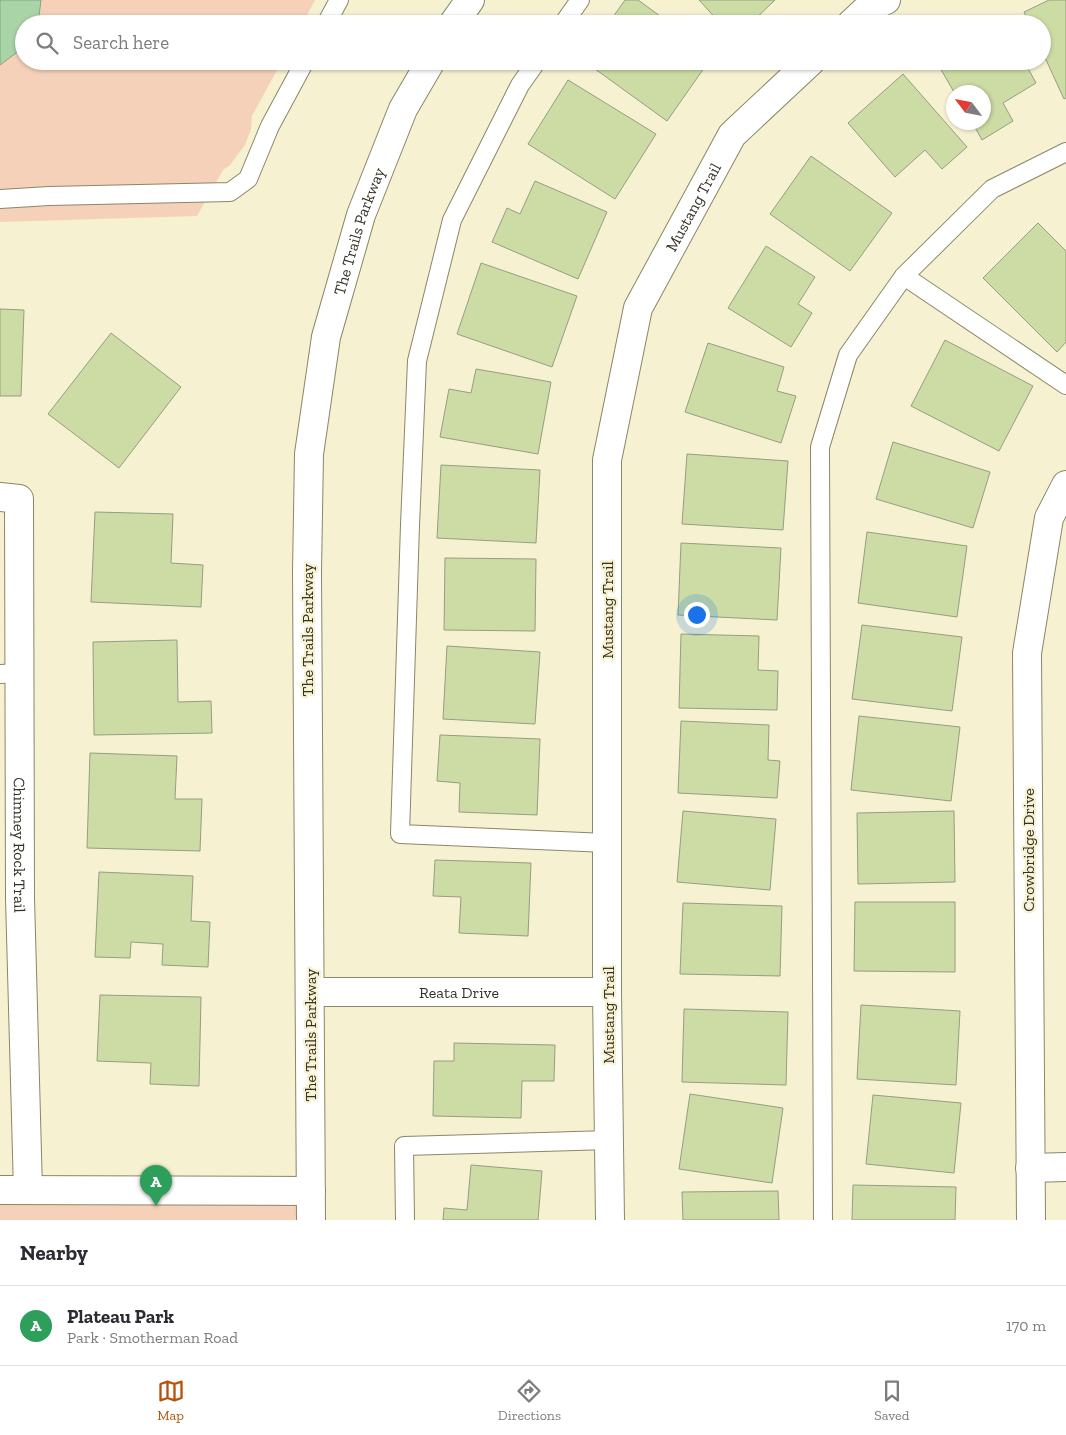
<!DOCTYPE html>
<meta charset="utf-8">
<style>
body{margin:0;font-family:"Zilla Slab",serif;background:#f2f2f3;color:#2b2b33}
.compass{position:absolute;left:946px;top:85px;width:45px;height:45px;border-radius:50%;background:#fff;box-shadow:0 1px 4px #0004;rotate:302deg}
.you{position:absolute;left:696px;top:614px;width:18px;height:18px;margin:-12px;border:4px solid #fff;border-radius:50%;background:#1a73e8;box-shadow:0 0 0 8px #1a73e833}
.badge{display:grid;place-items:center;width:32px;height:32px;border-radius:50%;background:#b45309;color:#fff;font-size:16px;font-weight:700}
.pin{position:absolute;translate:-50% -41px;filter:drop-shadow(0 1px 2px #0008)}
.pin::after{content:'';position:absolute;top:26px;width:18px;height:15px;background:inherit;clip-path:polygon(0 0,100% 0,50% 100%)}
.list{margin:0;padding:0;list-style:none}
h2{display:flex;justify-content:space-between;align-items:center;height:65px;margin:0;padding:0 20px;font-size:21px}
h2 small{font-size:16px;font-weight:400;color:#7c7c81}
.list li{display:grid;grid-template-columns:32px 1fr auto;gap:15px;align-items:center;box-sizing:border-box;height:80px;padding:0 20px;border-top:1px solid #e1e1e2}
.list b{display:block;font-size:19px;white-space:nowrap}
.list p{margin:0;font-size:16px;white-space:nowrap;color:#7c7c81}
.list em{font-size:16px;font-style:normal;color:#7c7c81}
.icon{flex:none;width:28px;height:28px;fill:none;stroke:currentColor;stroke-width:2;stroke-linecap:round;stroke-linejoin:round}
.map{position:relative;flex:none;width:1066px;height:1220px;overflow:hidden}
.search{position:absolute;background:#fff;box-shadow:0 1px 4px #0004;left:15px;right:15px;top:15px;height:55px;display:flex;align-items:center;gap:12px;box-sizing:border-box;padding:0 18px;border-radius:28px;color:#7c7c81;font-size:19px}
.sheet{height:145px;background:#fff}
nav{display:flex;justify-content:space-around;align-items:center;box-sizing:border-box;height:70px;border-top:1px solid #e1e1e2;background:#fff;font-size:14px;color:#7c7c81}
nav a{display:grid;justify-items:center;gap:2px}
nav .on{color:#b45309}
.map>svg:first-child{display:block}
</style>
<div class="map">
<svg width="1066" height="1220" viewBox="0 0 1066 1220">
<rect width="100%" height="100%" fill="#f6f1d1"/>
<!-- green -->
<g fill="#f5d1ba">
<path d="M 0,0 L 315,0 L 302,24 L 24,24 L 24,61 L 282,61 L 252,116 L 251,129 L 245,145 L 230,165 L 223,170 L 197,216 L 0,222 Z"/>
<path d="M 311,1191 L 312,1220 L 0,1220 L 0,1193 Z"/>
</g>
<!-- water -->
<path fill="#a9d4a7" stroke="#86a380" d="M 0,0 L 41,0 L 38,24 L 24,24 L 24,45 L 16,53 L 0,65 Z"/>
<!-- building -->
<g fill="#ccdca4" stroke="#959e82">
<path d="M 625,0 L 638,0 L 671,24 L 608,24 Z"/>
<path d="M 699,0 L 775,0 L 750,24 L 721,24 Z"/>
<path d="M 1049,0 L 1066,0 L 1066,98 L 1064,99 L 1042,51 L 1042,24 L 1029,24 L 1024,12 Z"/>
<path d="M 584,61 L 709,61 L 667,121 Z"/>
<path d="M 936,61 L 1024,61 L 1036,83 L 1003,103 L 1013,121 L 982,140 L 972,122 L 984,122 L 984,92 L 954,92 Z"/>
<path d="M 903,74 L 967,147 L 942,169 L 925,150 L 895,177 L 848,123 Z"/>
<path d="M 568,80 L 656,134 L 615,199 L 528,144 Z"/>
<path d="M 811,156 L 892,213 L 850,271 L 770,214 Z"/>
<path d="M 535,181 L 607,212 L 578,279 L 492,242 L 507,208 L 520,214 Z"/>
<path d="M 1038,223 L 1066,251 L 1066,342 L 1057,352 L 983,278 Z"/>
<path d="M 766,246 L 815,277 L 798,304 L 812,313 L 791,347 L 728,308 Z"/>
<path d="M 481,263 L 577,296 L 552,367 L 457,334 Z"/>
<path d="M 0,309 L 24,310 L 21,396 L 0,396 Z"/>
<path d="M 111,333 L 181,387 L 119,468 L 48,414 Z"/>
<path d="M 945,340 L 1033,386 L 999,451 L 911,406 Z"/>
<path d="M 708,343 L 784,367 L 777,391 L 796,396 L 781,443 L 685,412 Z"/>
<path d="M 476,369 L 551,382 L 538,454 L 440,437 L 449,389 L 471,393 Z"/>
<path d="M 893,442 L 990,472 L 973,528 L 876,499 Z"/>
<path d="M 687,454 L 788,461 L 783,530 L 682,524 Z"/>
<path d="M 441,465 L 540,470 L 536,543 L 437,538 Z"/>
<path d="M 95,512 L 173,514 L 171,563 L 203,565 L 201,607 L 91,602 Z"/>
<path d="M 867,532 L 967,546 L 957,617 L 858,603 Z"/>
<path d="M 681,543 L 781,548 L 777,620 L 678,615 Z"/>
<path d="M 445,558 L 536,559 L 535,631 L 444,630 Z"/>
<path d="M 862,625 L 962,637 L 952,711 L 852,699 Z"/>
<path d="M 681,634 L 759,636 L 758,670 L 778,671 L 777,710 L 679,708 Z"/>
<path d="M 177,640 L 178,702 L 211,701 L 212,733 L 94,735 L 93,642 Z"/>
<path d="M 447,646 L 540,652 L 535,724 L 443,719 Z"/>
<path d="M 859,716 L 960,727 L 951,801 L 851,790 Z"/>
<path d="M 681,721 L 769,725 L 768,760 L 780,761 L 777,798 L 678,793 Z"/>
<path d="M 440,735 L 540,739 L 537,815 L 459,812 L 460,783 L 437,781 Z"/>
<path d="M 90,753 L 177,756 L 175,799 L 202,799 L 200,851 L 87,848 Z"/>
<path d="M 683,811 L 776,819 L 770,890 L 677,882 Z"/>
<path d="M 954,811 L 955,882 L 858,884 L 857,813 Z"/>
<path d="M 435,860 L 531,863 L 528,936 L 459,933 L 461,897 L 433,896 Z"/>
<path d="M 99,872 L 193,876 L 191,921 L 210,922 L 208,967 L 162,965 L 163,944 L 131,942 L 130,958 L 95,957 Z"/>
<path d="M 855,902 L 955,902 L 955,972 L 854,971 Z"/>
<path d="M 683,903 L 782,906 L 780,976 L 680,974 Z"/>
<path d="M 100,995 L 201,997 L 199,1086 L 150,1084 L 151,1063 L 97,1061 Z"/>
<path d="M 861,1005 L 960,1011 L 956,1085 L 857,1079 Z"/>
<path d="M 684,1009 L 788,1012 L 786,1085 L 682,1082 Z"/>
<path d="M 454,1043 L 555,1045 L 554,1081 L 522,1081 L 521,1118 L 433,1116 L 434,1061 L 454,1061 Z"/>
<path d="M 690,1094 L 783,1108 L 772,1183 L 679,1169 Z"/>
<path d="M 873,1095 L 961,1103 L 954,1173 L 866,1164 Z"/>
<path d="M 471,1165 L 542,1171 L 538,1220 L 443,1220 L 444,1208 L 467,1210 Z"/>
<path d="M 853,1185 L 956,1187 L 955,1220 L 852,1220 Z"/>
<path d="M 778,1191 L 779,1220 L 683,1220 L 682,1192 Z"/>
</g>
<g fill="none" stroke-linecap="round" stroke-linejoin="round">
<!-- service casing -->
<g stroke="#8b8669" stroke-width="20">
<g id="service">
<path d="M 326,24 L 339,0"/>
<path d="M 563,24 L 580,0"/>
<path d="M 537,61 L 520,85 L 452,220 L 417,361 L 410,525 L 400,834 L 607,843"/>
<path d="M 0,199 L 49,196 L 230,192 L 248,179 L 270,126 L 305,61"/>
<path d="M 904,276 L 1066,385"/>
<path d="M 0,674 L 19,673"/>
<path d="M 405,1220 L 404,1146 L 609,1140"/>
<path d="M 823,1220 L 820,447 L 848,355 L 904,276 L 992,189 L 1066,152"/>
</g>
</g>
<!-- minor casing -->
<g stroke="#8b8669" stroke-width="30">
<g id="minor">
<path d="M 851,24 L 867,9 L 886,0"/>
<path id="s1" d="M 0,497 L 19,499 L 20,898 L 28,1190"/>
<path id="s2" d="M 310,992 L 607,992"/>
<path d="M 1030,1168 L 1066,1167"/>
<path id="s3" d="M 610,1220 L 607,992 L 607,460 L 638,308 L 732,135 L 811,61"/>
<path d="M 1031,1220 L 1027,653 L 1049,518 L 1066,485"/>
</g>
</g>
<!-- tertiary casing -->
<g stroke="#8b8669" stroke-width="30">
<g id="tertiary">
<path d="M 453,24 L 470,0"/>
<path d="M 0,1190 L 311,1191"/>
<path id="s4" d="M 311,1220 L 307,572 L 309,454 L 326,337 L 361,215 L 403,109 L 431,61"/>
</g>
</g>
<!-- service -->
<use href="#service" stroke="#fff" stroke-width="18"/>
<!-- minor -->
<use href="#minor" stroke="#fff" stroke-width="28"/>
<!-- tertiary -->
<use href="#tertiary" stroke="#fff" stroke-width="28"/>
</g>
<g text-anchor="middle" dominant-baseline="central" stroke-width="4.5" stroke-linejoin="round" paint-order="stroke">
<!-- street labels -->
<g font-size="16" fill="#343125" stroke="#f6f1d1">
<text stroke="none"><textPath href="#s3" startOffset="1030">Mustang Trail</textPath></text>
<text stroke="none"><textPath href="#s4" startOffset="995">The Trails Parkway</textPath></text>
<text transform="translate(607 610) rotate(-90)">Mustang Trail</text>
<text transform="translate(307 630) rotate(-90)">The Trails Parkway</text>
<text stroke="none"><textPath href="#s1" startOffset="365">Chimney Rock Trail</textPath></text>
<text transform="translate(1028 850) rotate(-90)">Crowbridge Drive</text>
<text stroke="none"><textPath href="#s2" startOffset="149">Reata Drive</textPath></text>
<text transform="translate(608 1015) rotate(-90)">Mustang Trail</text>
<text transform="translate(310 1035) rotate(-90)">The Trails Parkway</text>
</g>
</g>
</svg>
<svg class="compass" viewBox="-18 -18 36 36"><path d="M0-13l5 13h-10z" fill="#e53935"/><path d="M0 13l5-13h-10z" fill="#7c7c81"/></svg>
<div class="you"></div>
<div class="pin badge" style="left:156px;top:1206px;background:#2e9e5b">A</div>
<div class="search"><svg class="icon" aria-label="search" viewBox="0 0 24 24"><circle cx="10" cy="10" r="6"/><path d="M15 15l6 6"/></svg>Search here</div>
</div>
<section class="sheet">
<h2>Nearby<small></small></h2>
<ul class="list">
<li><span class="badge" style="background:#2e9e5b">A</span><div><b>Plateau Park</b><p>Park · Smotherman Road</p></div><em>170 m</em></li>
</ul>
</section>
<nav>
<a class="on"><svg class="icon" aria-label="map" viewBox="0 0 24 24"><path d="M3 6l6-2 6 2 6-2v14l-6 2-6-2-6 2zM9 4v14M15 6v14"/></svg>Map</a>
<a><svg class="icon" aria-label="directions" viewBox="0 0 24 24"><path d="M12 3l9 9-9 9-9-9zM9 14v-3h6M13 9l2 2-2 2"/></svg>Directions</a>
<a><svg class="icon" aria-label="saved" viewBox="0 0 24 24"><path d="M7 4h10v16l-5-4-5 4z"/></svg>Saved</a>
</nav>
